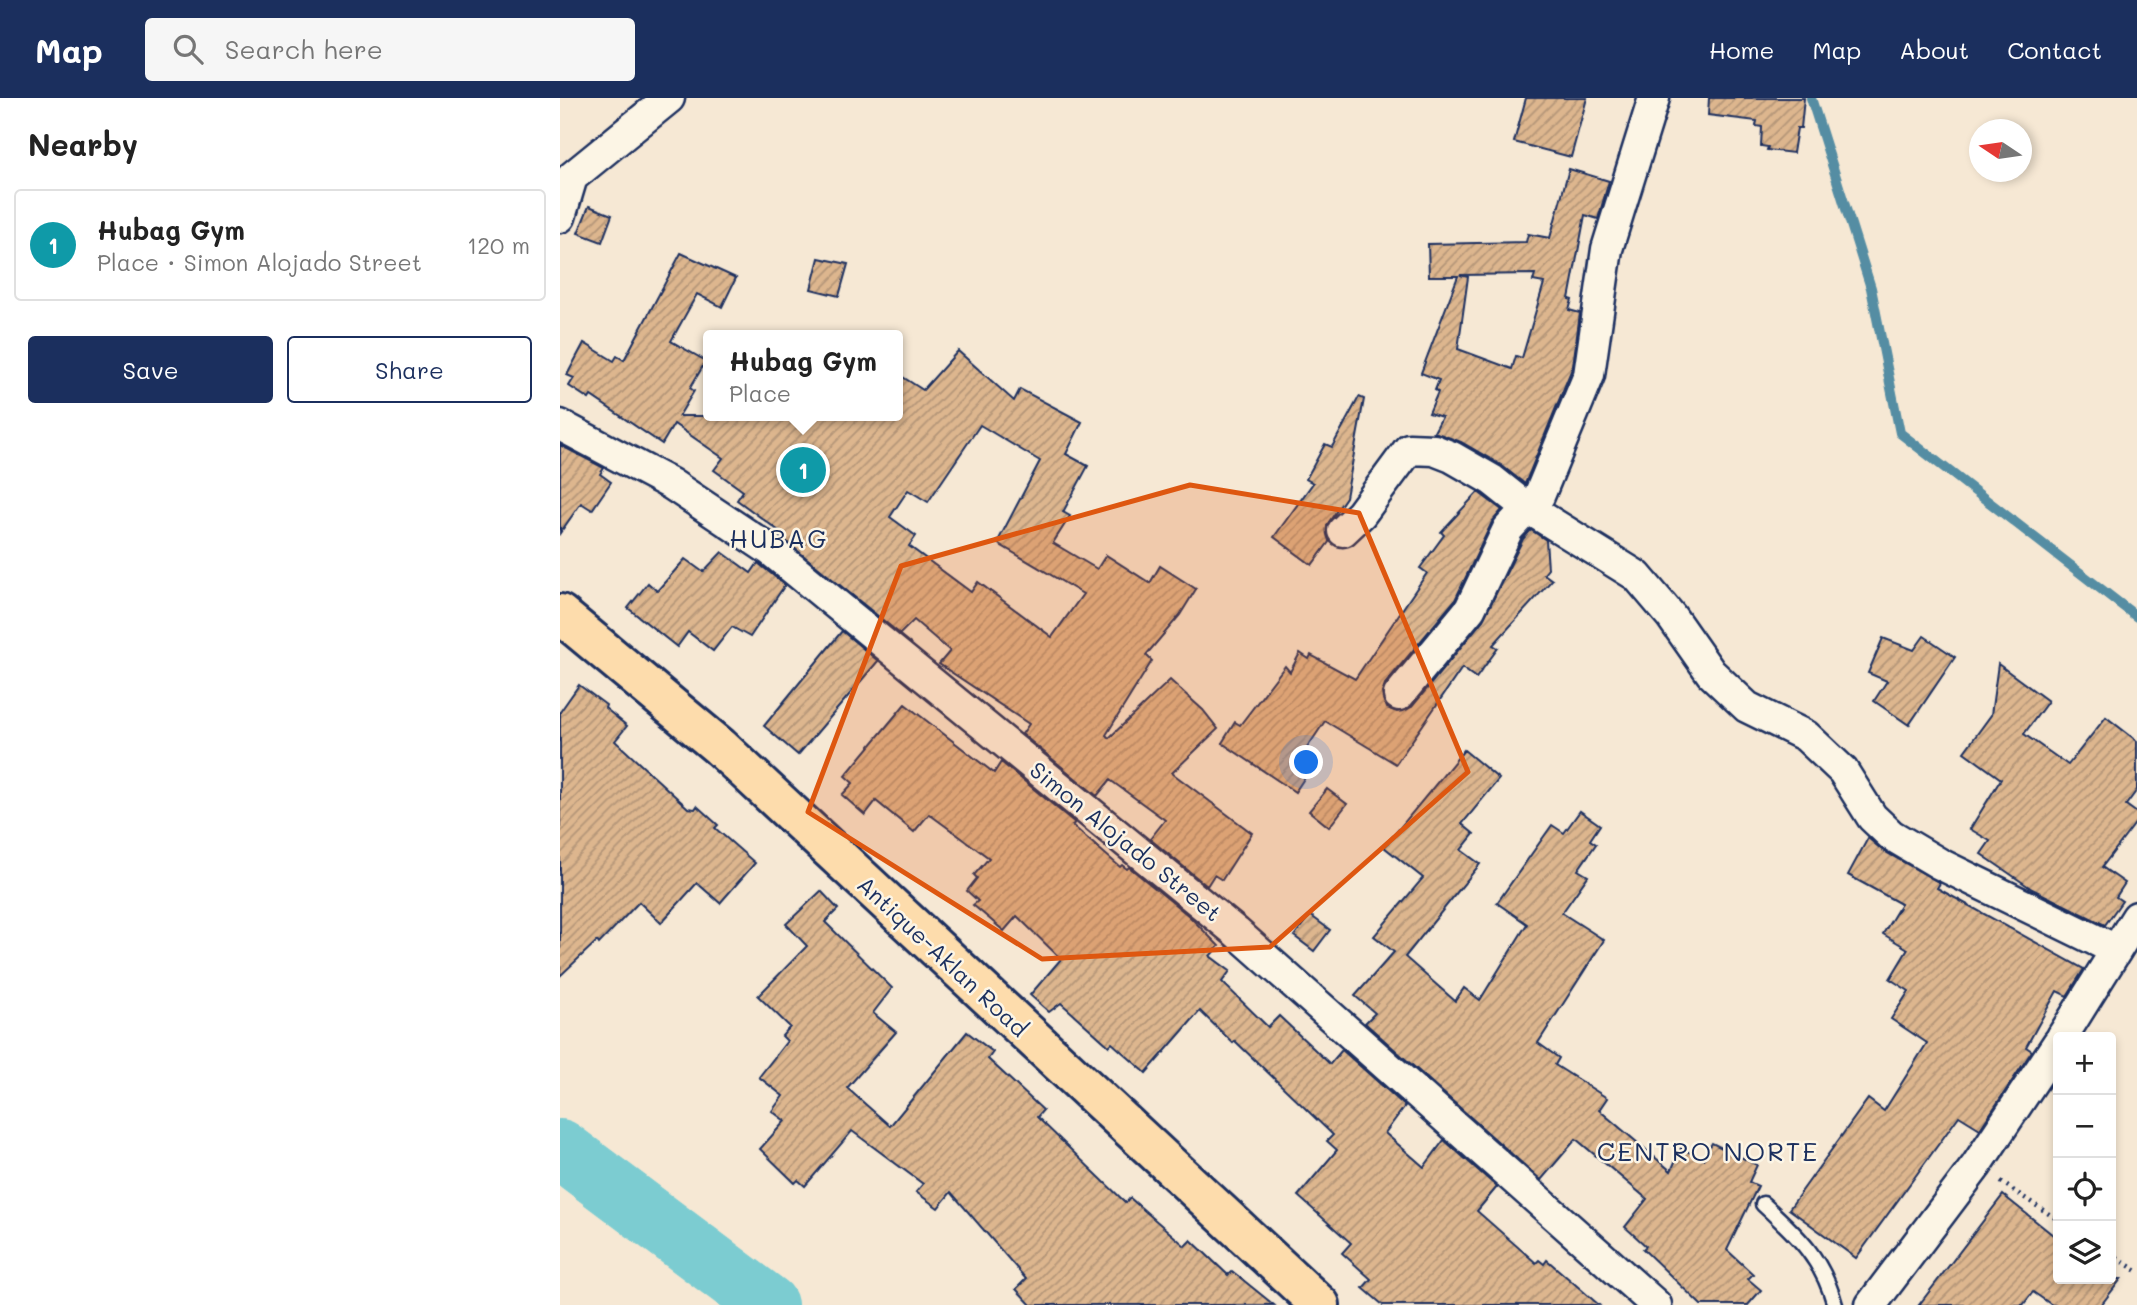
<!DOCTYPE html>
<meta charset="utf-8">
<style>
body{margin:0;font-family:Mali,sans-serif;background:#f6f6f6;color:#222}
.controls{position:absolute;right:21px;bottom:21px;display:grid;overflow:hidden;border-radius:7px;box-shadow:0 4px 10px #0003}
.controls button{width:63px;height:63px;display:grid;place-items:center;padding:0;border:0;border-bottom:2px solid #e0e0e0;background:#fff;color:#222;font:35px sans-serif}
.compass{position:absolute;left:1409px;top:21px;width:63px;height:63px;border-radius:50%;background:#fff;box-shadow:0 4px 10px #0003;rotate:283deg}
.you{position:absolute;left:747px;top:665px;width:24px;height:24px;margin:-18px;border:5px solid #fff;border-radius:50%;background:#1a73e8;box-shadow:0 0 0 10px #1a73e833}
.badge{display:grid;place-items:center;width:46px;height:46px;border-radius:50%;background:#1b2f5e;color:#fff;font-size:23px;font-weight:700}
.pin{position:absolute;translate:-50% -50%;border:4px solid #fff;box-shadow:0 2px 7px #0006}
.popup{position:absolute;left:143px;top:232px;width:200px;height:91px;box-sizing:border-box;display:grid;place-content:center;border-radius:7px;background:#fff;filter:drop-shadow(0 2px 5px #0005);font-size:23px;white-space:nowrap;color:#767676}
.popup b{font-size:26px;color:#222}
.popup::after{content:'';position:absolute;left:50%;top:100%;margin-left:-14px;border:14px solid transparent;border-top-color:#fff}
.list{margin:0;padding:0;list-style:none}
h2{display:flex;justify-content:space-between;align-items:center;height:91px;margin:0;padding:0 28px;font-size:30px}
h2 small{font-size:23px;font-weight:400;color:#767676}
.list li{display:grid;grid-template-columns:46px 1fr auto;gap:21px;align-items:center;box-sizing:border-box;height:112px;margin:0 14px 14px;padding:0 14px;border:2px solid #e0e0e0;border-radius:7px}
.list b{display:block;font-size:26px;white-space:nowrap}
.list p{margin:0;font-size:23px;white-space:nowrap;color:#767676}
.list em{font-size:23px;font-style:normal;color:#767676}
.actions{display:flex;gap:14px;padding:21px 28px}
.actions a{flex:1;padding:16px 0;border:2px solid #1b2f5e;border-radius:7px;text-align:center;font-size:24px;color:#1b2f5e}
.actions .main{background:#1b2f5e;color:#fff}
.icon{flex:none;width:38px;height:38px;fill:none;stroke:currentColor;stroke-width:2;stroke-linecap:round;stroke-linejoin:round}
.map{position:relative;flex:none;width:1577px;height:1207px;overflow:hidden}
header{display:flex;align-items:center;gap:42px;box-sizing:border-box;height:98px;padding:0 35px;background:#1b2f5e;color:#fff}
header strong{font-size:33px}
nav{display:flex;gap:38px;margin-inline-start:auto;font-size:24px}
.search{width:490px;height:63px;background:#f6f6f6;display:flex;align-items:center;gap:18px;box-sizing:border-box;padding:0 24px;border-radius:7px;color:#767676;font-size:26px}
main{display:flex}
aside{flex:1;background:#fff}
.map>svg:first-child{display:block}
</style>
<header>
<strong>Map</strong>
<div class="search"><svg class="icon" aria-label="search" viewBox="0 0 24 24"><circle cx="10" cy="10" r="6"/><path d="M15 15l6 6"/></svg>Search here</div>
<nav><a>Home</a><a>Map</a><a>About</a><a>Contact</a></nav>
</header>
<main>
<aside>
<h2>Nearby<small></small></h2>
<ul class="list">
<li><span class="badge" style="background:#0f9aa8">1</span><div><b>Hubag Gym</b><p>Place · Simon Alojado Street</p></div><em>120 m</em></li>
</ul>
<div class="actions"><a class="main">Save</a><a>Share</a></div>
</aside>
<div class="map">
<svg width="1577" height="1207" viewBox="0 0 1577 1207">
<defs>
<pattern id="building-hatch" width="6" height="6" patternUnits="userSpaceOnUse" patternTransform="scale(1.75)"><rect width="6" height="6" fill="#ddb68e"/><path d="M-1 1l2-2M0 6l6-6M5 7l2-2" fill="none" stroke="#b29477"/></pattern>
</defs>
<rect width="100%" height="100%" fill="#f6e8d4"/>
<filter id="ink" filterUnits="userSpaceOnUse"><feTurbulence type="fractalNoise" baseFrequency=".0143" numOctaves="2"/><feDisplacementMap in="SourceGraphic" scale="14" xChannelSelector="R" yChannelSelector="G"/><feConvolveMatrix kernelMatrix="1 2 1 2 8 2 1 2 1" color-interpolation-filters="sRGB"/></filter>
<g filter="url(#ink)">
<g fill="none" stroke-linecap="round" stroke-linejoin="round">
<!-- stream -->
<path stroke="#558da3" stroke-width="10" d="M 1251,0 L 1311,190 L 1340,335 L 1577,519"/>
<!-- river -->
<path stroke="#7bccd1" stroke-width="60" d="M 0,1051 L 208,1207"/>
</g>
<!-- building -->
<g fill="url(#building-hatch)" stroke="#1b2f5e" stroke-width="2" fill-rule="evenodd">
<path d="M 966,0 L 1027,0 L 1011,59 L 954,44 Z"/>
<path d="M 1149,0 L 1244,0 L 1241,30 L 1237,30 L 1233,55 L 1207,52 L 1208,49 L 1201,48 L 1202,29 L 1196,28 L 1197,23 L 1148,17 Z"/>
<path d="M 1009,71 L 1049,83 L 1038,121 L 1025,117 L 1009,201 L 1012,202 L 1009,212 L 1020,215 L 1013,268 L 965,386 L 941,367 L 901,344 L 874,334 L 882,319 L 869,315 L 878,294 L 875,292 L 879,282 L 861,275 L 898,178 L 869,178 L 868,146 L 966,144 L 968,136 L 990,140 ZM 975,176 L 973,183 L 984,185 L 962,260 L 956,258 L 952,271 L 898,251 L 908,179 L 900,177 Z"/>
<path d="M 29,108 L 52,117 L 42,144 L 18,135 Z"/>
<path d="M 121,155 L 176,180 L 162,209 L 137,196 L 111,243 L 146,263 L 130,290 L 134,293 L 119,318 L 338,318 L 338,276 L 363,292 L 398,253 L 454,303 L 460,291 L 522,324 L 506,356 L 528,368 L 503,414 L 510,418 L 493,445 L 537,471 L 546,457 L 590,485 L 600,468 L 636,491 L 620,517 L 586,557 L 592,563 L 546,637 L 549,640 L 610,582 L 643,612 L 658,631 L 612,675 L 692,735 L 662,782 L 654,777 L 647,788 L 590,741 L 605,722 L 550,682 L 537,698 L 462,636 L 469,626 L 379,566 L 390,553 L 354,522 L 340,536 L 217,436 L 219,433 L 177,402 L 183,393 L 154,372 L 163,360 L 114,326 L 102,346 L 31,298 L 29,301 L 9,288 L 14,280 L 7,277 L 24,245 L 54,263 L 57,258 L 64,262 ZM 420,327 L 480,363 L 437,445 L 523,496 L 492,539 L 418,484 L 411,494 L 349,448 L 356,438 L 330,419 L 348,392 L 368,404 Z"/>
<path d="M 259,160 L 288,166 L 279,198 L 251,191 Z"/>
<path d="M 799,299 L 804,301 L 786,399 L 767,427 L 769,444 L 752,467 L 714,439 L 753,385 L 746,381 L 765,346 L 772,349 Z"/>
<path d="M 0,347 L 44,370 L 40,376 L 51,384 L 32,412 L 21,405 L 0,435 Z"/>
<path d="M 918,394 L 942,412 L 932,424 L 895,502 L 825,586 L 822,595 L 827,610 L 837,614 L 852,609 L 923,522 L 963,441 L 971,432 L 986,442 L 988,471 L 984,476 L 992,482 L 933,547 L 938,550 L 916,580 L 902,570 L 836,666 L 765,623 L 737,665 L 749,673 L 735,694 L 662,645 L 675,624 L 680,627 L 725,568 L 730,574 L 740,555 L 749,561 L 751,557 L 795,581 L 867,475 L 860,470 L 884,437 L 881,434 Z"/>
<path d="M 162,454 L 191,475 L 198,465 L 225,487 L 190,539 L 172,529 L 153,553 L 128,534 L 117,549 L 68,510 L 88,485 L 97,493 L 125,461 L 143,474 Z"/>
<path d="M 282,533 L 318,563 L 238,657 L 204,628 Z"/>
<path d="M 1364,538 L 1395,559 L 1349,627 L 1314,603 L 1327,583 L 1308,575 L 1323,540 L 1354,552 Z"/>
<path d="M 1438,566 L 1488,603 L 1464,636 L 1508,667 L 1546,619 L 1577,643 L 1577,692 L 1566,707 L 1577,715 L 1577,723 L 1542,769 L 1565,785 L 1556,799 L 1562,803 L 1545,827 L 1472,791 L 1421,756 L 1430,743 L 1410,731 L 1441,681 L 1404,654 L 1431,617 Z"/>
<path d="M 19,587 L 46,607 L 45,610 L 67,628 L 55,643 L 128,710 L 135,711 L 137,708 L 158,727 L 155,730 L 195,765 L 160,805 L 137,785 L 101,825 L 79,804 L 39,846 L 37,843 L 0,878 L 0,614 Z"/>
<path d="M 345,606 L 434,675 L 441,664 L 515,725 L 512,727 L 560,769 L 562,767 L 567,771 L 569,769 L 629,818 L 659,848 L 650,858 L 670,873 L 662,884 L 708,929 L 719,918 L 770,966 L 782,952 L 845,1008 L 825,1035 L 864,1069 L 884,1042 L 937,1089 L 917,1113 L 976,1165 L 979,1162 L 984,1166 L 987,1162 L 1039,1207 L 823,1207 L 803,1190 L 811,1181 L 782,1155 L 791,1145 L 738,1098 L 777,1052 L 767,1043 L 773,1037 L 675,943 L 673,945 L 640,913 L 586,975 L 552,945 L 549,948 L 501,905 L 489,914 L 470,897 L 501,861 L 457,818 L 444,833 L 413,807 L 418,803 L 407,793 L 417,780 L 414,777 L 429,760 L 369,716 L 354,734 L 316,703 L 305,717 L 282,697 L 293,685 L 285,678 Z"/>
<path d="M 904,652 L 939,681 L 902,726 L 914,736 L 901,752 L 920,766 L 845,859 L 895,903 L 904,890 L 920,902 L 967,826 L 937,805 L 992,727 L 1004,735 L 1020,713 L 1040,727 L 1030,742 L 1036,746 L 1018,772 L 1028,778 L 1002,815 L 1044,842 L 978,945 L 999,960 L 995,967 L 1047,1000 L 1039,1012 L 1111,1073 L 1121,1050 L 1143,1061 L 1152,1045 L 1197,1067 L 1189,1084 L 1198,1088 L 1167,1152 L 1193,1176 L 1188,1181 L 1201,1192 L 1188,1207 L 1141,1207 L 1083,1151 L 1086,1148 L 1065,1129 L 1087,1101 L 1016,1041 L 981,1082 L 805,925 L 815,915 L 795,898 L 834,854 L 814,838 L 863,780 L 824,749 Z"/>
<path d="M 767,691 L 787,706 L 769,729 L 749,713 Z"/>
<path d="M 1308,740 L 1322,752 L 1380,785 L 1377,790 L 1524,871 L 1507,898 L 1497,893 L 1466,949 L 1472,953 L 1420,1031 L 1399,1018 L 1296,1160 L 1229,1111 L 1308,1001 L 1324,1013 L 1367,945 L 1331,921 L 1349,893 L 1330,881 L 1348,851 L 1323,836 L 1341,806 L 1288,777 Z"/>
<path d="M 261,793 L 278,811 L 265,824 L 332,890 L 313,915 L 336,934 L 287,990 L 330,1028 L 407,934 L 433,954 L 428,961 L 483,1012 L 477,1019 L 566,1105 L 570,1100 L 625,1148 L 631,1142 L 668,1177 L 672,1173 L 714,1207 L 471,1207 L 456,1191 L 466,1181 L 391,1094 L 378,1110 L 356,1094 L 363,1086 L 292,1033 L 245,1088 L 238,1082 L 235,1085 L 200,1051 L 225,1023 L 212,1013 L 223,998 L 199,979 L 227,943 L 222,938 L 230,929 L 198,898 L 247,848 L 226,826 Z"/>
<path d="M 750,817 L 770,832 L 754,853 L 734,838 Z"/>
<path d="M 1443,1097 L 1498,1141 L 1498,1181 L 1561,1181 L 1541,1207 L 1492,1207 L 1473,1194 L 1463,1207 L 1359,1207 Z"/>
</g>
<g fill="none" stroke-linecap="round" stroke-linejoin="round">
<!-- lane casing -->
<g stroke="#1b2f5e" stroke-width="19">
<path id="lane" d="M 1203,1106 C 1238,1138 1262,1160 1275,1207"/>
</g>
<!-- street casing -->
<g stroke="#1b2f5e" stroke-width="35">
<g id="street">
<path d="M 0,119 L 12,79 L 109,0"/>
<path d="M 0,327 L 111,386 L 210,452 L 676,834 L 1096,1207"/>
<path d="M 783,433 L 801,416 L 849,351 L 874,352 L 892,359 L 932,382 L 966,409 L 1077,478 L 1111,518 L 1151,575 L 1187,609 L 1246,638 L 1283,673 L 1312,719 L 1331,737 L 1380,766 L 1556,852"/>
<path d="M 839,597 L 910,511 L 948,431 L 979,398 L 1029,277 L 1047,151 L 1094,0"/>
<path d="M 1502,939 L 1577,819"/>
<path d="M 1311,1207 L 1416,1068 L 1498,945"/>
</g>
</g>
<!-- primary casing -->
<g stroke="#1b2f5e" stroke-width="44">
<path id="primary" d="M 0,516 L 160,649 L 760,1207"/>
</g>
<!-- path -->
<g stroke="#1b2f5e" stroke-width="4.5" stroke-dasharray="2 5" stroke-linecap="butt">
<path d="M 1441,1084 L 1498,1122"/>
<path d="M 1551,1156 L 1577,1173"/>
</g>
<!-- lane -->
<use href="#lane" stroke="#fcf5e5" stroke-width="14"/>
<!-- street -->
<use href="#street" stroke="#fcf5e5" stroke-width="30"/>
<!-- primary -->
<use href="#primary" stroke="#fddcac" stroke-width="38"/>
</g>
</g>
<!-- marked area -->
<path fill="#de5710" fill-opacity="0.2" stroke="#de5710" stroke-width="5" stroke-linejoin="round" d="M 630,387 L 799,415 L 908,674 L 710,849 L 482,861 L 248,714 L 341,468 Z"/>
<g text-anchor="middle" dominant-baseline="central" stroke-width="5" stroke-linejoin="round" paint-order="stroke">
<!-- street labels -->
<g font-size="23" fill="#1b2f5e" stroke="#fcf5e5">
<text transform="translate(566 743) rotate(39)">Simon Alojado Street</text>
<text transform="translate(383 858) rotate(43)">Antique-Aklan Road</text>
</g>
<!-- quarter labels -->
<g font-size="26" letter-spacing="2" fill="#1b2f5e" stroke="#fcf5e5">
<text x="219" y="440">HUBAG</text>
<text x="1148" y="1053">CENTRO NORTE</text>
</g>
</g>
</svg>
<div class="controls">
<button>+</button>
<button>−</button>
<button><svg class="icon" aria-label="locate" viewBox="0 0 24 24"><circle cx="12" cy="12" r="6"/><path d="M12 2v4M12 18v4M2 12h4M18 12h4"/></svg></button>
<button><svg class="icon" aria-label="layers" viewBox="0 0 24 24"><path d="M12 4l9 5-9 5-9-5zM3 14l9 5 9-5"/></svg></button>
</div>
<svg class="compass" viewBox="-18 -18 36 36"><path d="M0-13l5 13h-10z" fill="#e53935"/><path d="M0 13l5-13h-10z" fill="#767676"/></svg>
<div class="you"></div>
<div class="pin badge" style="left:243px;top:372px;background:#0f9aa8">1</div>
<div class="popup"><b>Hubag Gym</b>Place</div>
</div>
</main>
